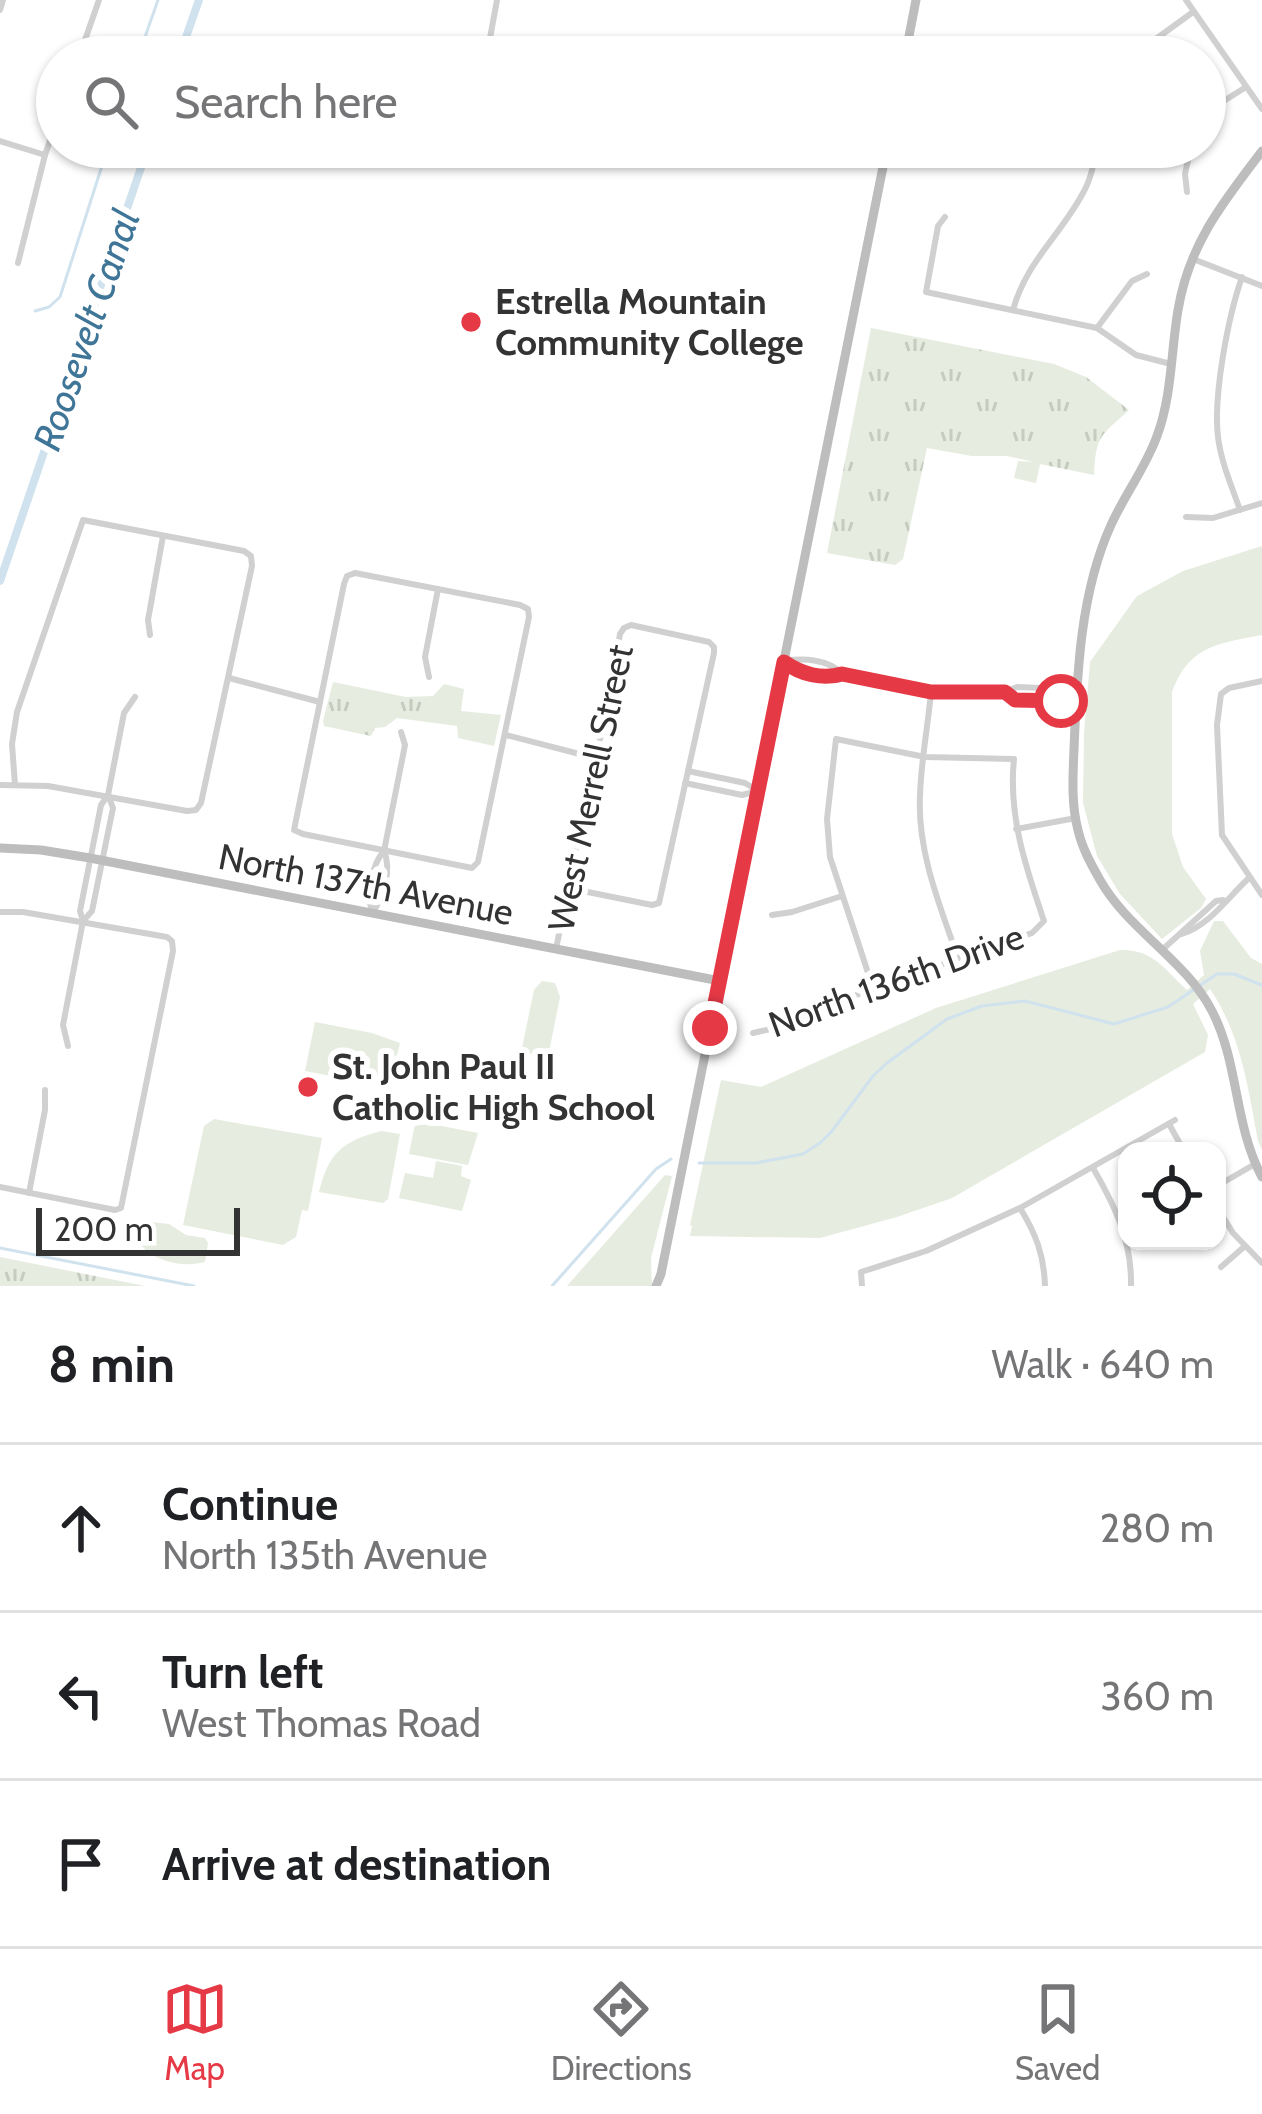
<!DOCTYPE html>
<meta charset="utf-8">
<style>
body{margin:0;font-family:Cabin,sans-serif;background:#f2f2f2;color:#202124}
.controls{position:absolute;right:36px;bottom:36px;display:grid;overflow:hidden;border-radius:24px;box-shadow:0 3px 9px #0004}
.controls button{width:108px;height:108px;display:grid;place-items:center;padding:0;border:0;border-bottom:3px solid #e0e0e0;background:#fff;color:#202124;font:60px sans-serif}
.scale{position:absolute;left:36px;bottom:30px;width:204px;box-sizing:border-box;padding-left:12px;border:6px solid #333;border-top:0;font-size:33px;line-height:42px;white-space:nowrap;color:#333;-webkit-text-stroke:9px #fff;paint-order:stroke}
.stop{position:absolute;width:36px;height:36px;margin:-27px;border:9px solid #e63946;border-radius:50%;background:#fff}
.stop.end{background:#e63946;border-color:#fff;box-shadow:0 3px 12px #0008}
.list{margin:0;padding:0;list-style:none}
h2{display:flex;justify-content:space-between;align-items:center;height:156px;margin:0;padding:0 48px;font-size:51px}
h2 small{font-size:39px;font-weight:400;color:#757577}
.list li{display:grid;grid-template-columns:78px 1fr auto;gap:36px;align-items:center;box-sizing:border-box;height:168px;padding:0 48px;border-top:3px solid #e0e0e0}
.list b{display:block;font-size:45px;white-space:nowrap}
.list p{margin:0;font-size:39px;white-space:nowrap;color:#757577}
.list em{font-size:39px;font-style:normal;color:#757577}
.icon{flex:none;width:66px;height:66px;fill:none;stroke:currentColor;stroke-width:2;stroke-linecap:round;stroke-linejoin:round}
.map{position:relative;flex:none;width:1262px;height:1286px;overflow:hidden}
.search{position:absolute;background:#fff;box-shadow:0 3px 9px #0004;left:36px;right:36px;top:36px;height:132px;display:flex;align-items:center;gap:30px;box-sizing:border-box;padding:0 42px;border-radius:66px;color:#757577;font-size:45px}
.sheet{height:660px;background:#fff}
nav{display:flex;justify-content:space-around;align-items:center;box-sizing:border-box;height:168px;border-top:3px solid #e0e0e0;background:#fff;font-size:33px;color:#757577}
nav a{display:grid;justify-items:center;gap:6px}
nav .on{color:#e63946}
.map>svg:first-child{display:block}
</style>
<div class="map">
<svg width="1262" height="1286" viewBox="0 0 1262 1286">
<defs>
<pattern id="park-tufts" width="24" height="20" patternUnits="userSpaceOnUse" patternTransform="scale(3)"><rect width="24" height="20" fill="#e6ecdf"/><path d="M3 7l-1-3M5 7V3M7 7l1-3M15 17l-1-3M17 17v-4M19 17l1-3" fill="none" stroke="#c6cbc0"/></pattern>
</defs>
<rect width="100%" height="100%" fill="#fff"/>
<!-- grass -->
<g fill="#e6ecdf">
<path d="M 1262,546 L 1262,635 C 1217,644 1190,645 1172,692 L 1172,834 L 1183,867 L 1206,899 L 1201,908 L 1162,939 L 1120,894 L 1097,856 L 1083,803 L 1084,733 L 1090,662 L 1137,596 L 1183,571 Z"/>
<path d="M 1214,921 L 1223,921 L 1251,958 L 1262,964 L 1262,1150 L 1258,1141 C 1248,1087 1241,1035 1210,989 L 1193,1004 L 1208,1035 L 1205,1052 L 952,1198 L 897,1217 L 820,1238 L 690,1236 L 692,1226 L 690,1225 L 721,1080 L 761,1087 L 936,1008 L 1120,950 C 1153,949 1164,969 1187,990 L 1204,975 L 1200,951 Z"/>
<path d="M 542,981 L 555,983 L 560,997 L 549,1052 L 542,1056 L 526,1053 L 522,1048 L 534,990 Z"/>
<path d="M 315,1022 L 372,1033 L 400,1043 L 390,1083 L 384,1086 L 305,1071 Z"/>
<path d="M 214,1119 L 322,1138 L 308,1211 L 302,1210 L 296,1237 L 283,1245 L 183,1225 L 204,1126 Z"/>
<path d="M 426,1123 L 478,1133 L 468,1165 L 409,1154 L 415,1124 L 424,1125 Z"/>
<path d="M 381,1131 L 400,1134 L 388,1199 L 383,1203 L 319,1192 C 328,1153 343,1141 381,1131 Z"/>
<path d="M 436,1161 L 462,1166 L 461,1176 L 471,1180 L 462,1211 L 399,1198 L 405,1173 L 433,1178 Z"/>
<path d="M 665,1175 L 672,1176 L 651,1258 L 652,1286 L 567,1286 Z"/>
<path d="M 141,1221 L 169,1224 L 186,1235 L 205,1238 L 208,1243 L 205,1262 C 179,1269 141,1259 134,1231 Z"/>
</g>
<!-- park -->
<g fill="url(#park-tufts)">
<path d="M 871,328 L 1054,364 L 1086,377 L 1129,410 C 1101,436 1096,434 1094,475 L 1040,464 L 1036,483 L 1014,478 L 1018,461 L 1034,462 L 1007,456 L 972,456 L 927,448 L 903,559 L 895,565 L 827,553 Z"/>
<path d="M 333,682 L 406,697 L 433,696 L 444,684 L 464,689 L 461,711 L 501,715 L 494,746 L 458,738 L 457,726 L 397,718 L 385,727 L 375,728 L 371,736 L 324,726 L 323,721 Z"/>
<path d="M 0,1257 L 145,1286 L 0,1286 Z"/>
</g>
<g fill="none" stroke-linecap="round" stroke-linejoin="round">
<!-- stream -->
<g stroke="#cfe2ee" stroke-width="3">
<path d="M 138,57 L 158,0"/>
<path d="M 35,311 L 49,307 L 60,297 L 108,147"/>
<path d="M 699,1163 L 756,1163 L 803,1154 L 820,1143 L 832,1131 L 873,1076 L 887,1063 L 947,1019 L 982,1006 L 1025,1001 L 1114,1024 L 1168,1007 L 1217,974 L 1234,974 L 1262,985"/>
<path d="M 0,1248 L 194,1286"/>
<path d="M 552,1286 L 656,1169 L 671,1159"/>
</g>
<!-- canal -->
<g stroke="#cfe2ee" stroke-width="8">
<path d="M 179,57 L 199,0"/>
<path d="M 0,581 L 148,147"/>
</g>
<!-- street -->
<g stroke="#d0d0d0" stroke-width="6">
<path d="M 1186,0 L 1262,109"/>
<path d="M 0,10 L 3,0"/>
<path d="M 488,49 L 497,0"/>
<path d="M 79,57 L 99,0"/>
<path d="M 1131,57 L 1193,12"/>
<path d="M 1205,118 L 1219,104 L 1246,87"/>
<path d="M 0,141 L 45,155"/>
<path d="M 1187,192 L 1185,174 L 1191,147"/>
<path d="M 945,217 L 938,226 L 926,292 L 1097,328 L 1136,355 L 1171,364"/>
<path d="M 1193,259 L 1262,286"/>
<path d="M 18,263 L 45,155 L 57,120"/>
<path d="M 1013,310 C 1026,262 1060,236 1083,193 C 1091,179 1094,163 1097,147"/>
<path d="M 1097,328 L 1132,281 L 1147,274"/>
<path d="M 1240,510 C 1232,487 1221,462 1218,437 C 1213,396 1228,317 1242,277"/>
<path d="M 1186,517 L 1213,518 L 1262,503"/>
<path d="M 355,573 L 520,605 L 528,609 L 529,617 L 478,862 L 472,868 L 303,834 L 294,830 L 344,584 L 347,576 Z"/>
<path d="M 150,635 L 148,620 L 163,536"/>
<path d="M 785,661 C 803,658 829,659 842,674"/>
<path d="M 784,662 C 801,674 822,680 842,674 L 931,692 L 1005,692 L 1017,687 L 1067,689 L 1077,696"/>
<path d="M 429,677 L 425,657 L 438,589"/>
<path d="M 229,678 L 320,702"/>
<path d="M 1262,681 L 1229,688 L 1221,694 L 1217,725 L 1222,835 L 1262,895"/>
<path d="M 931,692 C 928,726 921,761 920,795 C 917,851 940,906 958,958"/>
<path d="M 1005,692 C 1022,704 1058,705 1076,696"/>
<path d="M 506,735 L 595,758"/>
<path d="M 688,771 L 745,783 L 758,791"/>
<path d="M 685,783 L 742,795 L 758,791"/>
<path d="M 0,785 L 48,786 L 187,811 L 196,810 L 201,803 L 252,566 L 251,556 L 244,551 L 83,520 L 17,712 L 12,744 L 15,785"/>
<path d="M 1016,829 L 1076,818"/>
<path d="M 0,912 L 23,912 L 167,937 L 172,941 L 173,951 L 121,1208 L 115,1210 L 0,1187"/>
<path d="M 372,913 C 367,895 371,865 384,851 L 405,745 L 401,732"/>
<path d="M 372,913 C 384,897 392,870 384,851"/>
<path d="M 772,915 L 792,912 L 842,896"/>
<path d="M 83,921 L 92,911 L 113,808 L 108,795"/>
<path d="M 1182,934 C 1210,925 1228,897 1249,878"/>
<path d="M 556,949 L 589,784 L 606,714 L 620,634 L 624,628 L 631,625 L 709,642 L 714,647 L 714,653 L 659,903 L 652,905 L 568,888"/>
<path d="M 1162,950 L 1216,901 L 1223,900"/>
<path d="M 753,1033 L 793,1024 L 828,1005 L 1032,933 L 1044,921 C 1026,868 1008,816 1014,759 L 925,757 L 836,739 L 827,819 L 830,857 L 873,988"/>
<path d="M 68,1046 L 63,1025 L 83,921 L 80,911 L 101,805 L 108,795 L 124,713 L 135,697"/>
<path d="M 1169,1124 L 1184,1151"/>
<path d="M 1093,1168 C 1115,1206 1132,1241 1131,1286"/>
<path d="M 1217,1186 L 1255,1164"/>
<path d="M 29,1193 L 45,1110 L 45,1090"/>
<path d="M 1217,1207 L 1233,1233 L 1262,1263"/>
<path d="M 1020,1208 C 1036,1234 1044,1255 1045,1286"/>
<path d="M 1221,1267 L 1245,1246"/>
<path d="M 862,1286 L 861,1272 L 926,1251 L 1020,1208 L 1175,1120"/>
</g>
<!-- secondary -->
<g stroke="#bdbdbd" stroke-width="9">
<path d="M 905,57 L 916,0"/>
<path d="M 1262,151 C 1223,202 1189,244 1178,310 C 1171,351 1172,396 1157,436 C 1146,467 1125,494 1111,525 C 1080,593 1077,675 1074,749 C 1073,775 1071,804 1078,830 C 1082,848 1091,864 1100,880 C 1129,931 1185,959 1212,1011 C 1239,1063 1234,1125 1262,1177"/>
<path d="M 0,848 L 41,850 L 90,858 L 720,981"/>
<path d="M 656,1286 L 661,1274 L 887,147"/>
</g>
</g>
<g fill="none" stroke-linecap="round" stroke-linejoin="round">
<!-- route -->
<path stroke="#e63946" stroke-width="15" d="M 710,1028 L 784,662 C 801,674 822,680 842,674 L 931,692 L 1005,692 L 1015,700 L 1061,701"/>
</g>
<!-- markers -->
<g fill="#e63946" stroke="#fff" stroke-width="4.5">
<circle cx="471" cy="322" r="12"/>
<circle cx="308" cy="1087" r="12"/>
</g>
<g text-anchor="middle" dominant-baseline="central" stroke-width="12" stroke-linejoin="round" paint-order="stroke">
<!-- poi labels -->
<g font-size="36" font-weight="bold" fill="#333" stroke="#fff" text-anchor="start">
<text x="495" y="301">Estrella Mountain<tspan x="495" dy="41">Community College</tspan></text>
<text x="332" y="1066">St. John Paul II<tspan x="332" dy="41">Catholic High School</tspan></text>
</g>
<!-- street labels -->
<g font-size="36" fill="#333" stroke="#fff">
<text transform="translate(590 788) rotate(-78)">West Merrell Street</text>
<text transform="translate(366 884) rotate(11)">North 137th Avenue</text>
<text transform="translate(896 980) rotate(-20)">North 136th Drive</text>
</g>
<!-- water labels -->
<g font-size="39" font-style="italic" fill="#3f7597" stroke="#fff">
<text transform="translate(86 330) rotate(-71)">Roosevelt Canal</text>
</g>
</g>
</svg>
<div class="controls">
<button><svg class="icon" aria-label="locate" viewBox="0 0 24 24"><circle cx="12" cy="12" r="6"/><path d="M12 2v4M12 18v4M2 12h4M18 12h4"/></svg></button>
</div>
<div class="scale">200 m</div>
<div class="stop" style="left:1061px;top:701px"></div>
<div class="stop end" style="left:710px;top:1028px"></div>
<div class="search"><svg class="icon" aria-label="search" viewBox="0 0 24 24"><circle cx="10" cy="10" r="6"/><path d="M15 15l6 6"/></svg>Search here</div>
</div>
<section class="sheet">
<h2>8 min<small>Walk · 640 m</small></h2>
<ul class="list">
<li><svg class="icon" aria-label="ahead" viewBox="0 0 24 24"><path d="M12 20V5M6 11l6-6 6 6"/></svg><div><b>Continue</b><p>North 135th Avenue</p></div><em>280 m</em></li>
<li><svg class="icon" aria-label="left" viewBox="0 0 24 24"><path d="M17 20v-9H6M10 6l-5 5 5 5"/></svg><div><b>Turn left</b><p>West Thomas Road</p></div><em>360 m</em></li>
<li><svg class="icon" aria-label="arrive" viewBox="0 0 24 24"><path d="M6 21V4h12l-3 4 3 4H6"/></svg><div><b>Arrive at destination</b></div></li>
</ul>
</section>
<nav>
<a class="on"><svg class="icon" aria-label="map" viewBox="0 0 24 24"><path d="M3 6l6-2 6 2 6-2v14l-6 2-6-2-6 2zM9 4v14M15 6v14"/></svg>Map</a>
<a><svg class="icon" aria-label="directions" viewBox="0 0 24 24"><path d="M12 3l9 9-9 9-9-9zM9 14v-3h6M13 9l2 2-2 2"/></svg>Directions</a>
<a><svg class="icon" aria-label="saved" viewBox="0 0 24 24"><path d="M7 4h10v16l-5-4-5 4z"/></svg>Saved</a>
</nav>
